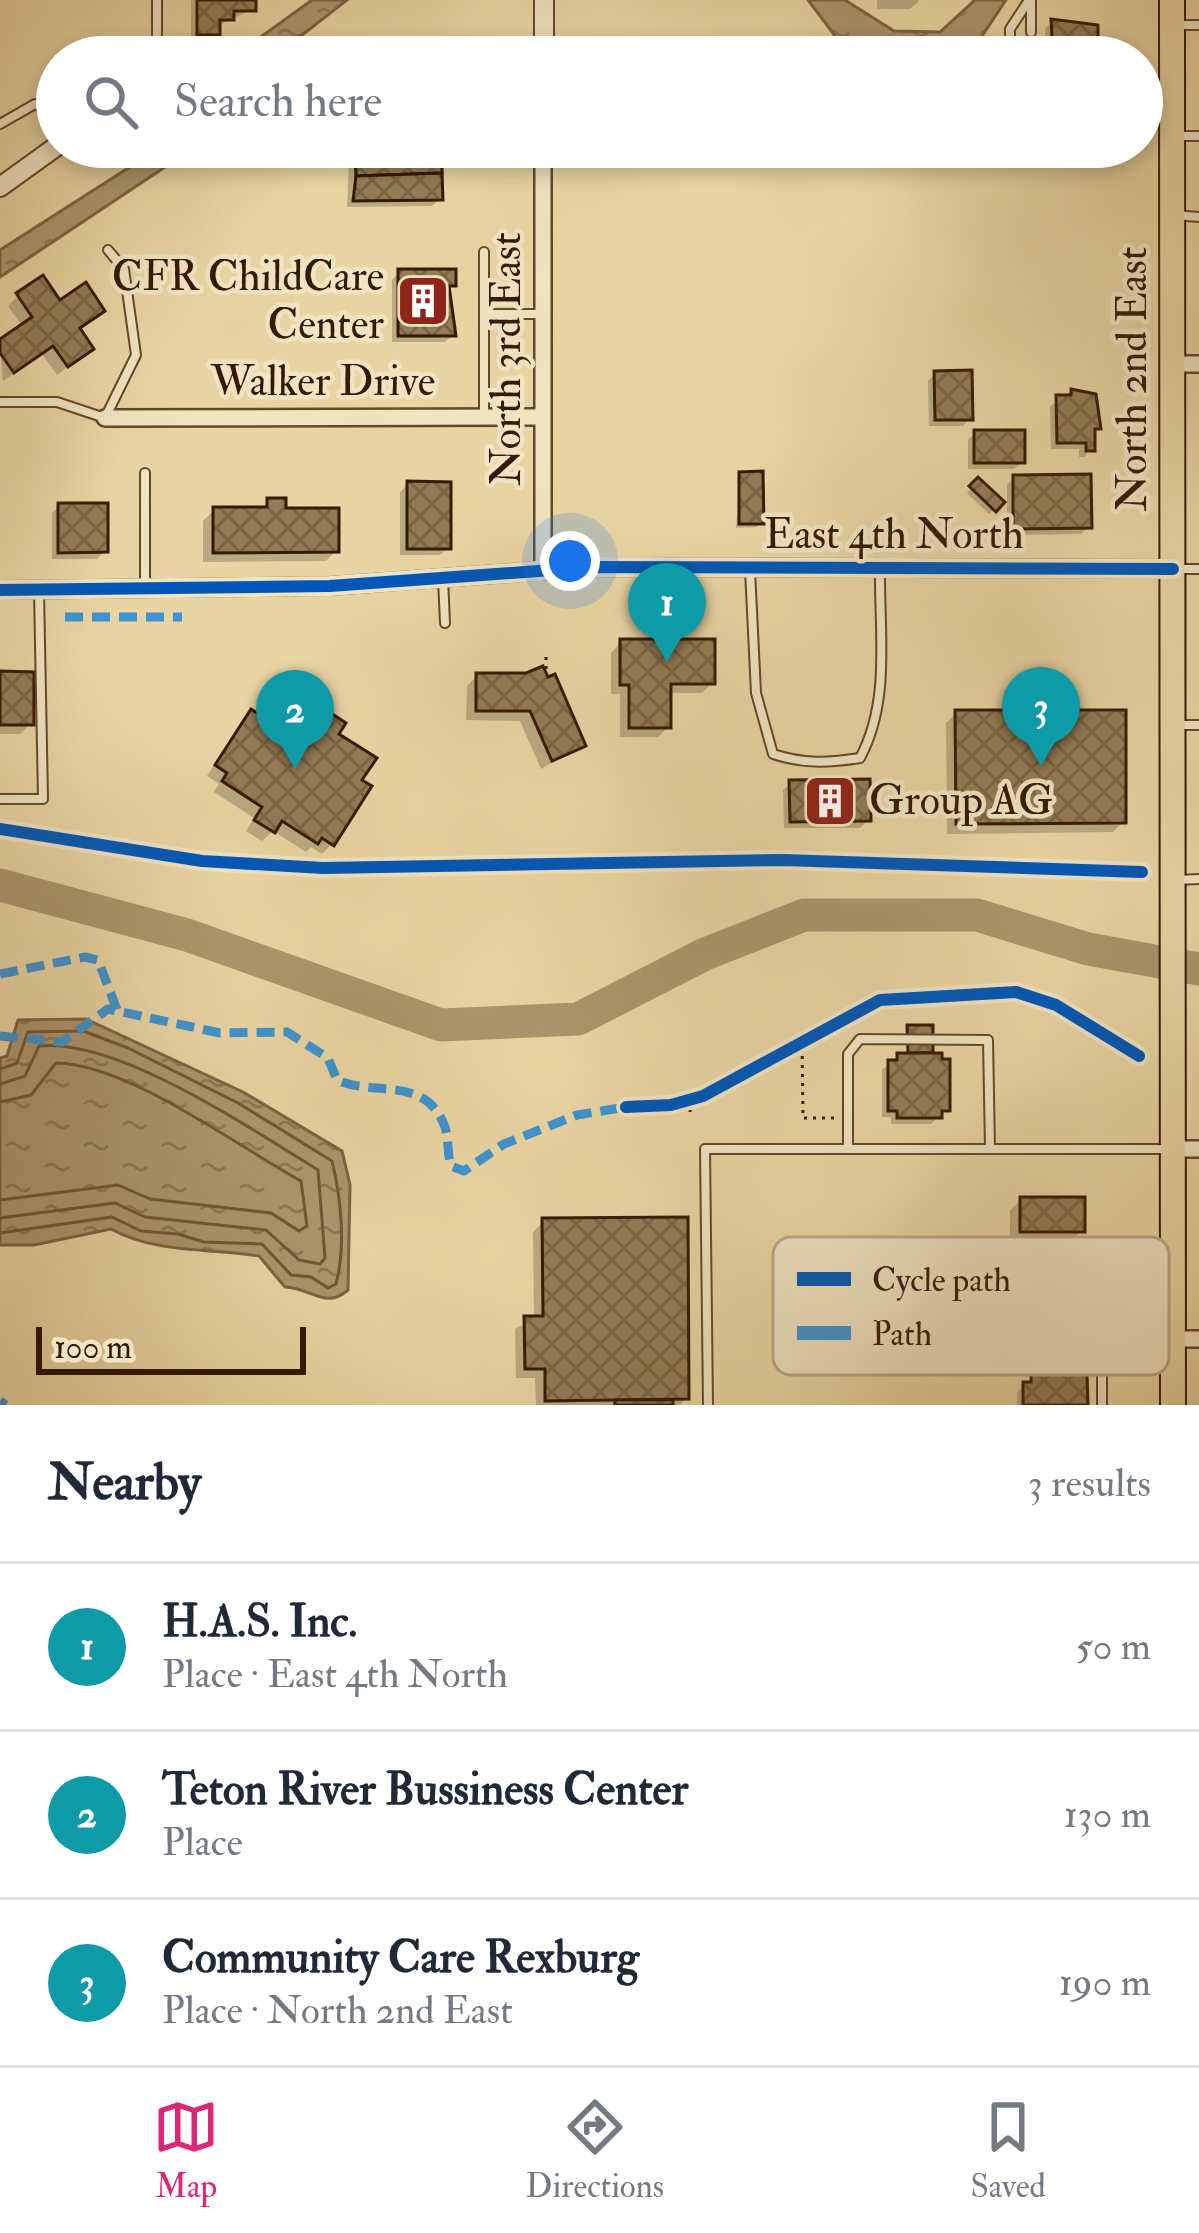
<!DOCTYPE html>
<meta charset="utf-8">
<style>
body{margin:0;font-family:"IM FELL Double Pica",serif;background:#f2f2f3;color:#1f2937}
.scale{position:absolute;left:36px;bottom:30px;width:270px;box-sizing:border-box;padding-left:12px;border:6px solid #361901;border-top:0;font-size:33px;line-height:42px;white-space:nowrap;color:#361901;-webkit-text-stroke:9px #f1e4c3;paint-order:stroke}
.you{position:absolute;left:570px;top:561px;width:42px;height:42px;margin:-30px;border:9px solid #fff;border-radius:50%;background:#1a73e8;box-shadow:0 0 0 18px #1a73e833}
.badge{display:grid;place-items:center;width:78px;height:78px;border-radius:50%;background:#db2777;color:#fff;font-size:39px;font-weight:700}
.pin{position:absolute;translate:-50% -99px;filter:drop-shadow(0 3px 6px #0008)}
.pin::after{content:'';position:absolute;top:63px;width:42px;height:36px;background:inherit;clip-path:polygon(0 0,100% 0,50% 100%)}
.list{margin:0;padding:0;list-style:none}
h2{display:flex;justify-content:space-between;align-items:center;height:156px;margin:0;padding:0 48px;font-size:51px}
h2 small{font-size:39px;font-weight:400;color:#747a83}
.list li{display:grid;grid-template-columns:78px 1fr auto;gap:36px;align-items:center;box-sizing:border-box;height:168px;padding:0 48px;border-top:3px solid #e0e1e3}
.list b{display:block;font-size:45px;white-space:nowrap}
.list p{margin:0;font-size:39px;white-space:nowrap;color:#747a83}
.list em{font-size:39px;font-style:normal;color:#747a83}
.icon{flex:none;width:66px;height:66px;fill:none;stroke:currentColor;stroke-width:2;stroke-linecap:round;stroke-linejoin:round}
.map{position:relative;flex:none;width:1199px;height:1405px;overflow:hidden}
.search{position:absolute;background:#fff;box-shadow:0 6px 18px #0003;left:36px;right:36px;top:36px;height:132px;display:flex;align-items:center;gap:30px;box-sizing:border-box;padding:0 42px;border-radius:66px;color:#747a83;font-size:45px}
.sheet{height:660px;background:#fff}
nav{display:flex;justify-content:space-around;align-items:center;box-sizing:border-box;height:168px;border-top:3px solid #e0e1e3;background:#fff;font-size:33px;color:#747a83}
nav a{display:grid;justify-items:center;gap:6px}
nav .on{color:#db2777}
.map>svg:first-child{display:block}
</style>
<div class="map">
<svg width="1199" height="1405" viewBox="0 0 1199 1405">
<defs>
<pattern id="water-ripples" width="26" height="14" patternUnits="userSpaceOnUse" patternTransform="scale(3)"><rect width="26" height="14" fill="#ac956c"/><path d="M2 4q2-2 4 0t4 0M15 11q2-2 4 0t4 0" fill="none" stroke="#8d7956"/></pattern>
<pattern id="building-cross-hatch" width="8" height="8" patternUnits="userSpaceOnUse" patternTransform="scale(3)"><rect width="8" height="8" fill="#937b55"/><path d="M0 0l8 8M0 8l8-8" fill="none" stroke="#796444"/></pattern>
</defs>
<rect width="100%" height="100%" fill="#e9d5a3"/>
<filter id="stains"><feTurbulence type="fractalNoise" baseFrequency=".00167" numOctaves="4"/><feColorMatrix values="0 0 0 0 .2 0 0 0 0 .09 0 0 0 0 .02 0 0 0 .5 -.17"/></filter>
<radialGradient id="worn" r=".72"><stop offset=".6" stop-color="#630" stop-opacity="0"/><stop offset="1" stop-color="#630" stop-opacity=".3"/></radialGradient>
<!-- water -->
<g fill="url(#water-ripples)" stroke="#7d6341" stroke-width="3">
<path d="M 312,0 L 347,0 L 274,57 L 233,57 Z"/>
<path d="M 808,0 L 845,0 L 894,31 L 940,32 L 975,0 L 1006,0 L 972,51 L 878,57 L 839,41 Z"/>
<path d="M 161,147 L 195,147 L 0,277 L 0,250 Z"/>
<path d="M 86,1019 L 243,1092 L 342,1151 L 350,1185 L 348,1290 C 325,1310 312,1288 285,1287 L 259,1256 C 209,1248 157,1254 111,1229 L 34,1245 L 0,1245 L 0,1058 L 7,1056 L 18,1020 Z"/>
</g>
<!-- shadow -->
<g fill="#0003">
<path d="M 191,0 L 253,0 L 253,9 L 217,26 L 209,41 L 191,41 Z"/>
<path d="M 877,0 L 918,0 L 918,2 L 910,9 L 877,9 Z"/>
<path d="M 1052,22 L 1095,57 L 1046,57 L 1045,29 Z"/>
<path d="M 357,155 L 440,199 L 432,206 L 347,207 L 349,163 Z"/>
<path d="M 399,272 L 453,284 L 446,291 L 453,335 L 445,342 L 392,342 L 392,280 Z"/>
<path d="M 18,296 L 59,304 L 90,349 L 57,375 L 42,354 L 3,381 L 0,343 L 23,327 L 8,306 Z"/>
<path d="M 935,374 L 970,418 L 963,426 L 929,426 L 928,381 Z"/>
<path d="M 1072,392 L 1098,428 L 1085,457 L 1079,457 L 1079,449 L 1051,449 L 1050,406 Z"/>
<path d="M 975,433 L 1022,462 L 1014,469 L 968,469 L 968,440 Z"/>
<path d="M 740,475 L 761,523 L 757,527 L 736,528 Z"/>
<path d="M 1014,478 L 1089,527 L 1081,534 L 1007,535 L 1007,485 Z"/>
<path d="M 978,481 L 1000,503 L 989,514 L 967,493 Z"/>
<path d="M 408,484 L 448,548 L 440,555 L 400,555 L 400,492 Z"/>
<path d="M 269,501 L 336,551 L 326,561 L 203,562 L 203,521 L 214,510 L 260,510 Z"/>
<path d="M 60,506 L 105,551 L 97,559 L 52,559 L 52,513 Z"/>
<path d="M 621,642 L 712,683 L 702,693 L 668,693 L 668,727 L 658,737 L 620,737 L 620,694 L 611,694 L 611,653 Z"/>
<path d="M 0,674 L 31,723 L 20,734 L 0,734 Z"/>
<path d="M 477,676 L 583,745 L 541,769 L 520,721 L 466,720 L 467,686 Z"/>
<path d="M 278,697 L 334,735 L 358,781 L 332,844 L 322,854 L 311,847 L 306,852 L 273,831 L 262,841 L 246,831 L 254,818 L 214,792 L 219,784 L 207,776 L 241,723 L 251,713 L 261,719 Z"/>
<path d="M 957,713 L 1123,822 L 1113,832 L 947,834 L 946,723 Z"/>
<path d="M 791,783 L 868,820 L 860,828 L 784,828 L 783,790 Z"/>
<path d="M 907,1029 L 939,1062 L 947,1109 L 931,1124 L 891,1124 L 891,1117 L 882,1117 L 882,1070 L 898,1056 L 907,1056 Z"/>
<path d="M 1021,1200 L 1082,1231 L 1071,1241 L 1010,1241 L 1010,1210 Z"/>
<path d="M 544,1221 L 686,1398 L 680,1405 L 536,1405 L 535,1378 L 516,1378 L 515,1329 L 534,1319 L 533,1232 Z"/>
<path d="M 1038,1355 L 1069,1369 L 1063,1375 L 1084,1376 L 1085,1405 L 1017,1405 L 1017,1392 L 1038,1375 Z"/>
</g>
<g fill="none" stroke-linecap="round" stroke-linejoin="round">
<!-- shore -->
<g stroke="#715736" stroke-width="3">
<path d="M 0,1069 L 17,1063 L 28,1032 L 83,1031 L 128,1048 L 238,1103 L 332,1161 C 341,1198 346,1246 336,1284 L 328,1288 L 311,1277 L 291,1275 L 262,1244 L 204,1242 L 178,1234 L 141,1231 L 112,1217 L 0,1233"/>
<path d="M 0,1084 L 25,1076 L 39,1046 C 118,1038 251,1129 318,1170 L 325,1258 L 320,1264 L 299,1260 L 266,1230 L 145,1217 L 115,1203 L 0,1218"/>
<path d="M 0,1102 L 31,1095 L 56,1063 C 128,1064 237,1146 301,1181 L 307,1226 L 299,1231 L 271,1213 L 150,1199 L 118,1185 L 0,1200"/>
</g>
<!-- river -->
<path stroke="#ac956c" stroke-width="33" d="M 0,885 L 187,935 L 441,1025 L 578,1019 L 705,954 L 804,915 L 977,915 L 1088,949 L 1199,969"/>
</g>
<!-- building -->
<g fill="url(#building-cross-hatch)" stroke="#361901" stroke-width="3">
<path d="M 197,0 L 256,0 L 256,11 L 234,11 L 234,20 L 220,20 L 220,35 L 197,35 Z"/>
<path d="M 1051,19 L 1098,25 L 1098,57 L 1053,57 Z"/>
<path d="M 355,152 L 442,152 L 442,173 L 356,176 Z"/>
<path d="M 442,173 L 443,200 L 353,201 L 356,176 Z"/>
<path d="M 398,269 L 456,269 L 456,286 L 449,286 L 456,336 L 398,336 Z"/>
<path d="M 43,275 L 60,300 L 86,282 L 105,311 L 80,328 L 94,349 L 68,367 L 53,346 L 14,373 L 0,353 L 0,339 L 32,317 L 16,293 Z"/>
<path d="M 972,370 L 973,420 L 935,420 L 934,371 Z"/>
<path d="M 1071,389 L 1096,394 L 1101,429 L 1095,429 L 1095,451 L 1086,451 L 1086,443 L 1057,443 L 1056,395 L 1071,395 Z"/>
<rect x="974" y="430" width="51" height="33"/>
<path d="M 763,471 L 764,524 L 739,524 L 739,472 Z"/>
<path d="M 1091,474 L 1092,528 L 1013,529 L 1013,475 Z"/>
<path d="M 978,477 L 1005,502 L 996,512 L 969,486 Z"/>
<path d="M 407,481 L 451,482 L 451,549 L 407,549 Z"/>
<path d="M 267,498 L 286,498 L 286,508 L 339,508 L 339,552 L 213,553 L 213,507 L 267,507 Z"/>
<path d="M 58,503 L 108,503 L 108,552 L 58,553 Z"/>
<path d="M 620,639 L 715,639 L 715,684 L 671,684 L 671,728 L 629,728 L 629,685 L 620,685 Z"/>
<path d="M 543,666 L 548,677 L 555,674 L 586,746 L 552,761 L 530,711 L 476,711 L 476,673 L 526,673 Z"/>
<path d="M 0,671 L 34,672 L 34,725 L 0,725 Z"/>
<path d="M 278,693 L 317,718 L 323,708 L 346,723 L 339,734 L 377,758 L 362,780 L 372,786 L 334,846 L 322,838 L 318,844 L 282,821 L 275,833 L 254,820 L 262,807 L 222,781 L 227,773 L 215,765 L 251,709 L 263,717 Z"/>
<path d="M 955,710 L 1126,710 L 1126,823 L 956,824 Z"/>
<path d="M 870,779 L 871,821 L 790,822 L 789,780 Z"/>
<path d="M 907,1025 L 933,1025 L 933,1053 L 908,1053 Z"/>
<path d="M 897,1053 L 942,1053 L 942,1059 L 950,1059 L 950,1111 L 942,1111 L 942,1118 L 897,1118 L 897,1111 L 888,1111 L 888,1060 L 897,1060 Z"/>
<rect x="1020" y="1197" width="65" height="35"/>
<path d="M 688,1217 L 689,1399 L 545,1401 L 545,1369 L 525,1369 L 524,1316 L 543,1316 L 542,1218 Z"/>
<path d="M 1074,1370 L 1087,1373 L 1088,1405 L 1023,1405 L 1023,1382 L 1031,1382 L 1031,1372 Z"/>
<rect x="615" y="1400" width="58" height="5"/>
</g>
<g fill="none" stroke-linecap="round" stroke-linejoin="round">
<!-- service casing -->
<g stroke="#63482a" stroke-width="12">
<g id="service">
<path d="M 157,0 L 157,57"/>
<path d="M 1031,1 L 1031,32"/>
<path d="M 1174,25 L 1199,25"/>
<path d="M 1031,48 L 1031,57"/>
<path d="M 1010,57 L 1010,29 L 1029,0"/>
<path d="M 1142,97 L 1170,97"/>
<path d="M 0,124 L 35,104 L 57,116"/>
<path d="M 1180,136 L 1199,136"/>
<path d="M 1174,215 L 1199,217"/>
<path d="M 484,252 L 484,417"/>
<path d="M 484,314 L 541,314"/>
<path d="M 0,402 L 57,402 L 105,418 L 136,355 L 124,269 L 108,250"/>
<path d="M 1174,569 L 1199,569"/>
<path d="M 750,570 L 756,693 L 773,754 C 803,764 828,763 860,758 C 891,701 879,632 880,568"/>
<path d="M 443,578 L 445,623"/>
<path d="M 145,587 L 145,473"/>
<path d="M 1174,725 L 1199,725"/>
<path d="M 0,799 L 43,799 L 39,591"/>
<path d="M 1177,880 L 1199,879"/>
<path d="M 848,1149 L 848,1054 L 860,1039 L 988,1040 L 990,1149"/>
<path d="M 994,1357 L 1102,1358 L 1102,1405"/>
<path d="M 708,1405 L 705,1149 L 1167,1149"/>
</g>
</g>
<!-- minor casing -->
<g stroke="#63482a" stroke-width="20">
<g id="minor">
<path d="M 543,147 L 543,571"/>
<path d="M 1172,364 L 1199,364"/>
<path d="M 105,418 L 542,417"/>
<path d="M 0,590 L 330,586 L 593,567 L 1173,569"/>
<path d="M 1173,1149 L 1199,1149"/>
<path d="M 1173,1339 L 1199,1339"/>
</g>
</g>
<!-- tertiary casing -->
<g stroke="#63482a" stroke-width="22">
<g id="tertiary">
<path d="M 544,57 L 544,0"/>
<path d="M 0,187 L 57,146"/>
</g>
</g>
<!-- primary casing -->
<g stroke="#361901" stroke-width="28">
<path id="primary" d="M 1172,0 L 1173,1405"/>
</g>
<!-- path -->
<g stroke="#361901" stroke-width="3" stroke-dasharray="3 6" stroke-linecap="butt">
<path d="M 546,669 L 546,651"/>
<path d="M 802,1038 L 803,1118 L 837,1118"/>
<path d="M 690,1100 L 690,1118"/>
</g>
<!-- service -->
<use href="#service" stroke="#f1e4c3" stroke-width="8"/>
<!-- minor -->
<use href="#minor" stroke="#f1e4c3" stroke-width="15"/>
<!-- tertiary -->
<use href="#tertiary" stroke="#f1e4c3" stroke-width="18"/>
<!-- primary -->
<use href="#primary" stroke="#e9d5a3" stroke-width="24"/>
<!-- quiet -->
<g stroke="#3e93d0" stroke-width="9" stroke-dasharray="18 9" stroke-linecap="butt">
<path d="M 65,617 L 182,617"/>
<path d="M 0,974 L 85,957 L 98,960 L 117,1010"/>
<path d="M 0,1036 L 62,1042 L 108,1009 L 220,1033 L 287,1032 L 328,1058 L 337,1080 C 376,1097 426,1075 445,1127 C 449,1140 447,1153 451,1166 L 464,1171 L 504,1144 L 577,1115 L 626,1107"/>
<path d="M 0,1401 L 6,1405"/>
</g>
<!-- cycleway casing -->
<g stroke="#f1e4c3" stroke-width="20">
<g id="cycleway">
<path d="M 0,590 L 330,586 L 593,567 L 1173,569"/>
<path d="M 0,829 L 202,861 L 323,868 L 783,860 L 1142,872"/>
<path d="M 626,1107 L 671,1105 L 703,1096 L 880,1000 L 1016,992 L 1056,1005 L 1139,1056"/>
</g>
</g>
<!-- cycleway -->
<use href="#cycleway" stroke="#0057b8" stroke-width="12"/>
</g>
<!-- icons -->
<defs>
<g id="building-square" transform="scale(2.7)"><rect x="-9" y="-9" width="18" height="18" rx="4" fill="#8f2418" stroke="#f1e4c3"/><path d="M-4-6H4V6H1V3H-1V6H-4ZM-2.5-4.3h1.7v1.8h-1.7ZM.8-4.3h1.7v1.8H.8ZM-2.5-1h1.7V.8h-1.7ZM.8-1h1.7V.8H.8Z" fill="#fff"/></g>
</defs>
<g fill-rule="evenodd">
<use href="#building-square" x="423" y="301"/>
<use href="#building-square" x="830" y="801"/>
</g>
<g text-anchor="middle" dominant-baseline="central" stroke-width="9" stroke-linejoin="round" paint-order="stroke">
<!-- poi labels -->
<g font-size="42" fill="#361901" stroke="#f1e4c3" text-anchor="end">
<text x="384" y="277">CFR ChildCare<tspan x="384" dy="48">Center</tspan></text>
<text x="869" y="801" text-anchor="start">Group AG</text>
</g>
<!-- street labels -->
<g font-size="42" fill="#361901" stroke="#f1e4c3">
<text transform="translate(507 359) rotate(-90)">North 3rd East</text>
<text transform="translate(1133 379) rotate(-90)">North 2nd East</text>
<text x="323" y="382">Walker Drive</text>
<text x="894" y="535">East 4th North</text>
</g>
</g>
<!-- legend -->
<rect x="773" y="1237" width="396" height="138" rx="18" fill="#f1e4c3" stroke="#b9a789" stroke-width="3"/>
<rect x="797" y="1272" width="54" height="14" fill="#0057b8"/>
<rect x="797" y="1326" width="54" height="14" fill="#3e93d0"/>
<g font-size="33" fill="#361901">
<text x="872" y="1291">Cycle path</text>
<text x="872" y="1345">Path</text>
</g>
<rect width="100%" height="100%" filter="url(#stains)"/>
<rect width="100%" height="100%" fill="url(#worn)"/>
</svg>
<div class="scale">100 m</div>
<div class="you"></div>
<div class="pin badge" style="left:667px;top:662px;background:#0f9aa8">1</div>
<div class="pin badge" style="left:295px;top:769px;background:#0f9aa8">2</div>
<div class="pin badge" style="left:1041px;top:766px;background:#0f9aa8">3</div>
<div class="search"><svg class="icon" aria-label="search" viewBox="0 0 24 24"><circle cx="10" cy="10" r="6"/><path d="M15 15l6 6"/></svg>Search here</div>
</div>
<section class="sheet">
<h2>Nearby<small>3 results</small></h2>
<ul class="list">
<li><span class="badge" style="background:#0f9aa8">1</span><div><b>H.A.S. Inc.</b><p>Place · East 4th North</p></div><em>50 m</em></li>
<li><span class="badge" style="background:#0f9aa8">2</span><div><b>Teton River Bussiness Center</b><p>Place</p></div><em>130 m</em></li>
<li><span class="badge" style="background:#0f9aa8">3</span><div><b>Community Care Rexburg</b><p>Place · North 2nd East</p></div><em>190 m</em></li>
</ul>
</section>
<nav>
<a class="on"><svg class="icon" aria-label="map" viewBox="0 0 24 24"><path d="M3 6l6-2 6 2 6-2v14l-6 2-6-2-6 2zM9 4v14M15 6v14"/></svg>Map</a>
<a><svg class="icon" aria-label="directions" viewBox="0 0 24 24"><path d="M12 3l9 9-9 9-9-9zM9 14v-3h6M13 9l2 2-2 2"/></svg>Directions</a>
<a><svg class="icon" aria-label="saved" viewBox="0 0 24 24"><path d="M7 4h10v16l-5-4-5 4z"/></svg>Saved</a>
</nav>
